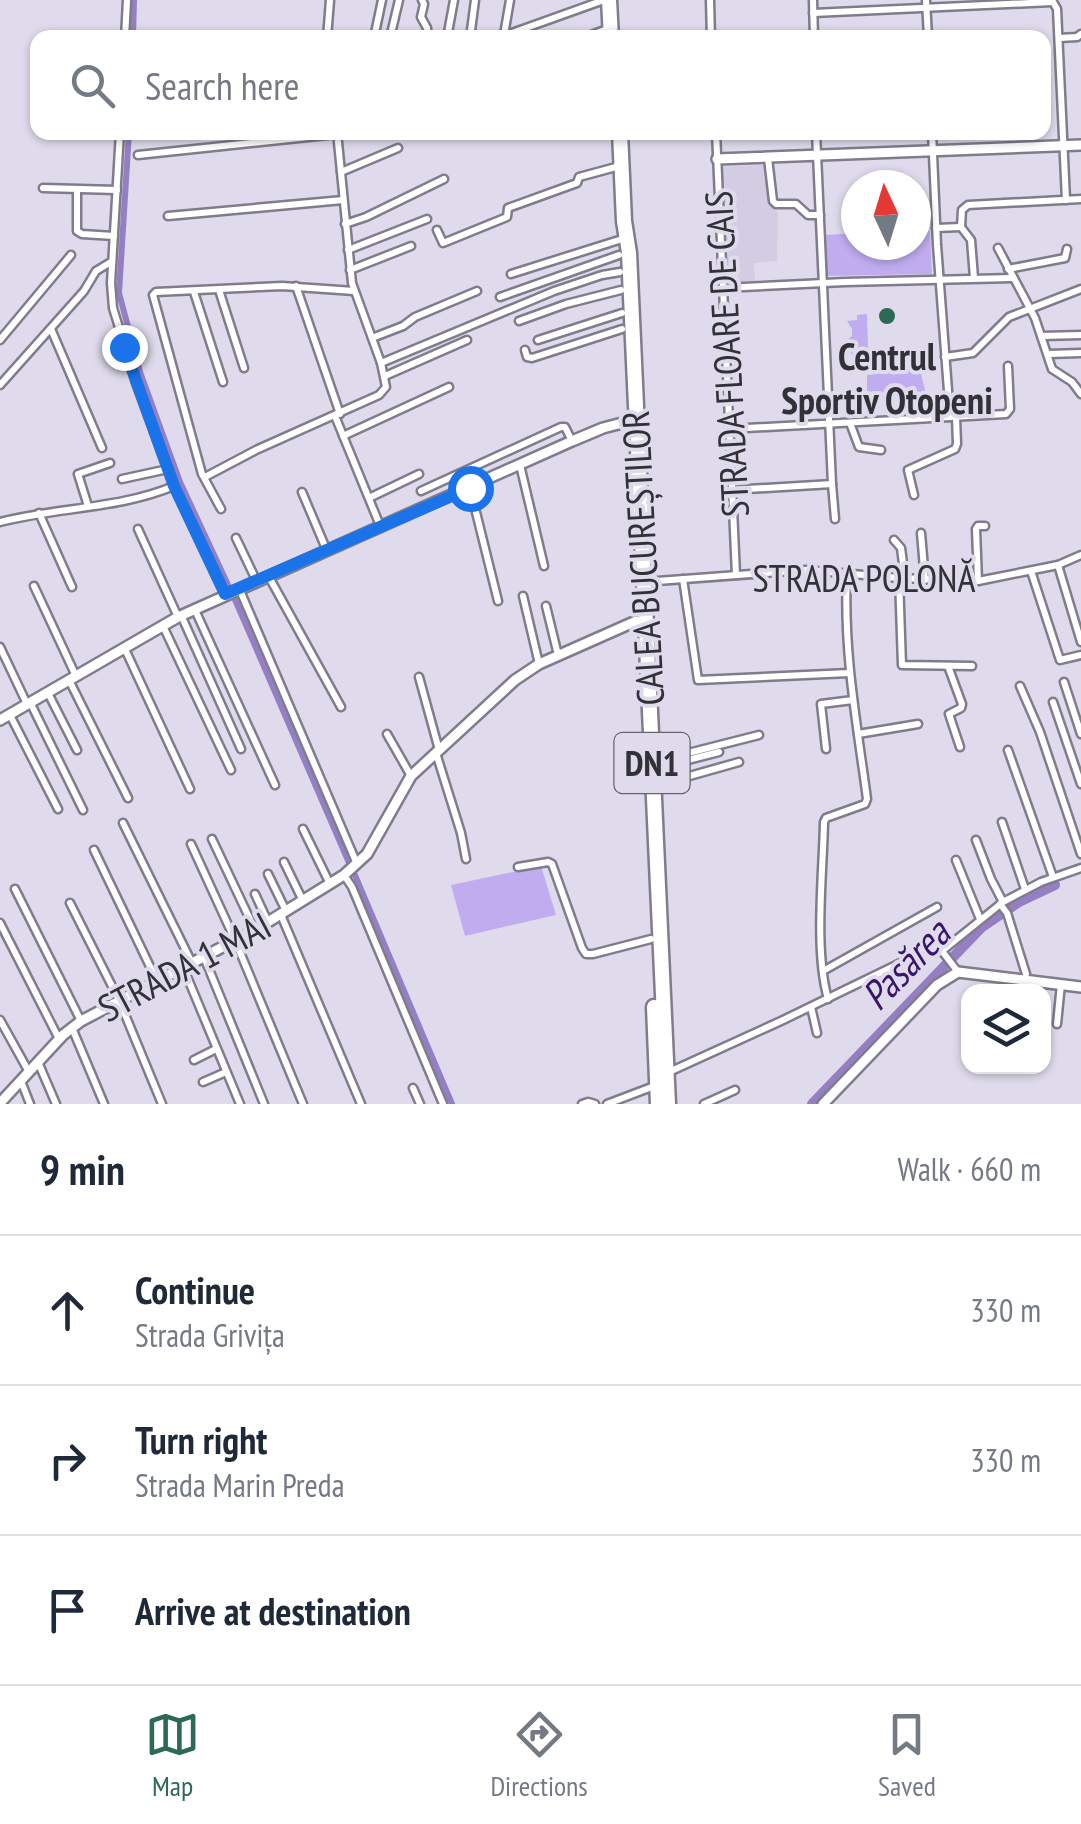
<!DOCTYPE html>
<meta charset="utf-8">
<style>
body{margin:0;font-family:"PT Sans Narrow",sans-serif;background:#f6f6f7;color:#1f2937}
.controls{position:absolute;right:30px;bottom:30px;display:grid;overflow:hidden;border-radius:20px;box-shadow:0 2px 8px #0004}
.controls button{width:90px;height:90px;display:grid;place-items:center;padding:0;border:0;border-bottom:2px solid #e0e1e3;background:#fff;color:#1f2937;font:50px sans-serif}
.compass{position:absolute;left:841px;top:170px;width:90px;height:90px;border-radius:50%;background:#fff;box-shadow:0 2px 8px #0004;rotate:356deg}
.stop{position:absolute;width:30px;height:30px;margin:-22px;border:8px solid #1a73e8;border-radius:50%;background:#fff}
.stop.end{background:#1a73e8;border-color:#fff;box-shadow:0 2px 10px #0008}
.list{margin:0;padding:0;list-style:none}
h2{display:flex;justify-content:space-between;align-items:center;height:130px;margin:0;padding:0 40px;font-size:42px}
h2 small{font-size:32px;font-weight:400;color:#747a83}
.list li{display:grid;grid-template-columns:65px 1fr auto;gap:30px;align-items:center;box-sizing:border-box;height:150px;padding:0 40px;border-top:2px solid #e0e1e3}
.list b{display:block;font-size:38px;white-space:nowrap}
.list p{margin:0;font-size:32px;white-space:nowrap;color:#747a83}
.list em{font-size:32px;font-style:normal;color:#747a83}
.icon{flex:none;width:55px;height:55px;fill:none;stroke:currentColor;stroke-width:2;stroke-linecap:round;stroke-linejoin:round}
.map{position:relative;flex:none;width:1081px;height:1104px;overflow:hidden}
.search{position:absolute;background:#fff;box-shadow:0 2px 8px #0004;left:30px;right:30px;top:30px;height:110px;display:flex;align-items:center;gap:25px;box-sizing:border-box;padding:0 35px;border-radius:20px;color:#747a83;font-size:38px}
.sheet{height:580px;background:#fff}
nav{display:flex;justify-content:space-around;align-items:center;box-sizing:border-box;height:140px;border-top:2px solid #e0e1e3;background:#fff;font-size:28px;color:#747a83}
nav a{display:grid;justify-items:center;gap:5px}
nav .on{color:#2d6a55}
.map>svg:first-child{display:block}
</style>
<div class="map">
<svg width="1081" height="1104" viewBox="0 0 1081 1104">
<rect width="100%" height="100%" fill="#dfdbec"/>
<!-- built -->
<path fill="#d2cde3" d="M 766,165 L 769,204 L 778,213 L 777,261 L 754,263 L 755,281 L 725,283 L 721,167 Z"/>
<!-- green -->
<g fill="#c0adef">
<path d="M 930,231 L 932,274 L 827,276 L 826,235 L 856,233 L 856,245 L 916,245 L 916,232 Z"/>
<path d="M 867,314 L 868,347 L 878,354 L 908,360 L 908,368 L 920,367 C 921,378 925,386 926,397 L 867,399 L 867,375 L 877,374 L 875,359 L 854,358 L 848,348 L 848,339 L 852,336 L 852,329 L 847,321 L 857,320 L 857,315 Z"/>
<path d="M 541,866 L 556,915 L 465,936 L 451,885 Z"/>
</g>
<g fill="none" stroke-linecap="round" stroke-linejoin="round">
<!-- canal -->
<g stroke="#947fc4" stroke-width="6">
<path d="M 133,38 L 134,0"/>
<path d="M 129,132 L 119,293 L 140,372 L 180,482 L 229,587"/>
<path d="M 233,595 L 350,865"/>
<path d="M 354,873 L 452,1104"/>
</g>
<!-- river -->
<path stroke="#947fc4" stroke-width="10" d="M 812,1104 L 982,927 L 1019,902 L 1055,885"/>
<!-- street casing -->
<g stroke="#807c8b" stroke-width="11">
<g id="street">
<path d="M 422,0 L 424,4 L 421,17 L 427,28 L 428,38"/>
<path d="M 710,0 L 711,38"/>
<path d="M 813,0 L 814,38"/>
<path d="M 926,0 L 928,38"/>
<path d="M 1052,0 L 1057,9 L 1066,200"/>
<path d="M 813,13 L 1052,2"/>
<path d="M 504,35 L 510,0"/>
<path d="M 125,38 L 127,0"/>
<path d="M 327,38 L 330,0"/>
<path d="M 374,38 L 382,0"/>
<path d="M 390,38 L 399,0"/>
<path d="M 447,38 L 454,0"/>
<path d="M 470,38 L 475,0"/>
<path d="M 498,38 L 604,0"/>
<path d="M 583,38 L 610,28"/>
<path d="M 1059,38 L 1077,37 L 1081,34"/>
<path d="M 120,132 L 111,283 L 113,308 L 136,383 L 174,486 L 225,594"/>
<path d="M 716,132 L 736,575"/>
<path d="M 932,132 L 937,245 L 950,417"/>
<path d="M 138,155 L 337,134"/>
<path d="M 768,158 L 773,201 L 776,204 L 796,204 L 808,215 L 820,215"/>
<path d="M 341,172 L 398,148"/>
<path d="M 43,188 L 117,190"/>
<path d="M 77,193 L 77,231 L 82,234 L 114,236"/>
<path d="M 168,216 L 343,200"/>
<path d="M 345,224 L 366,217 L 444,179"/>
<path d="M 961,227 L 962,210 L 968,205 L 1081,199"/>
<path d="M 961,227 L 971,240 L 974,278"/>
<path d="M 936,228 L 961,227"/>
<path d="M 437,230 L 443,243 L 507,217 L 508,208 L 577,183 L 579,177 L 616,167"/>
<path d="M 998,248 L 1035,318 L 1052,369 L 1072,382 L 1081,394"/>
<path d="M 348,250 L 427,219"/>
<path d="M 1008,269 L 1065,258 L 1067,249"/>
<path d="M 350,270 L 411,246"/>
<path d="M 511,274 L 619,240"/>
<path d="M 296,286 L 340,414"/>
<path d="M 723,288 L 845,282 L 1013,278"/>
<path d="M 219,290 L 244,368"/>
<path d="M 194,292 L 223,382"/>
<path d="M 500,297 L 619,255"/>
<path d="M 519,321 L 566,304 L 621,290"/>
<path d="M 51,329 L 102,448"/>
<path d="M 1042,336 L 1081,335"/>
<path d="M 372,338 L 403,326 L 415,317 L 477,291"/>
<path d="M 0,340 L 71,255"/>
<path d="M 538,340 L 622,313"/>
<path d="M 525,350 L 527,357 L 532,358 L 622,329"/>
<path d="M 1048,354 L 1081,353"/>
<path d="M 945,357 L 973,353 L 1009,317 L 1081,289"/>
<path d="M 381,363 L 554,291 L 602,275 L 620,272"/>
<path d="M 385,376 L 467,340"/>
<path d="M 0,385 L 84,291 L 96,271 L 111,262"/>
<path d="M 335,416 L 381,528"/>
<path d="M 850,423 L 859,447 L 881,450"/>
<path d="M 729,429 L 1006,414 L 1010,409 L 1008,366"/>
<path d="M 343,436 L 449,387"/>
<path d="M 520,465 L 544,566"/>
<path d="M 205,477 L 256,450 L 379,395 L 386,387 L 381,363 L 352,283 L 337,132"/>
<path d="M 122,479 L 168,469"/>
<path d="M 832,484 L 835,519"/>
<path d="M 470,488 L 498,601"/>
<path d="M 731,490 L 832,484 L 816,132"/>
<path d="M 421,491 L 561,427 L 565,427 L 572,441"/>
<path d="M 302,492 L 327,551"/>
<path d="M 914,495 L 908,470 L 955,449 L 957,444 L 956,417"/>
<path d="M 369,498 L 419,474"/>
<path d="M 88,506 L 78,474 L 110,463"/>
<path d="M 221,509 L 202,474 L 153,295 L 156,292 L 282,286 L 354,291"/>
<path d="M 39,513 L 72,587"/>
<path d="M 0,522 C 58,507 119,509 174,486"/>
<path d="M 138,529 L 178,617"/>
<path d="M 921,533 L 925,580"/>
<path d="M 236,538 L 256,580"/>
<path d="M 894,540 L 901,548 L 905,579"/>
<path d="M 1058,565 L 1081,642"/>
<path d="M 1031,571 L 1060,660 L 1081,655"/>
<path d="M 269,577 L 341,707"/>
<path d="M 899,578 L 902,665 L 972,666"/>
<path d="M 683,579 L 698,680 L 849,673"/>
<path d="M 978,581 L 976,529 L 978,526 L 985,526"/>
<path d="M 644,582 L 806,570 L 899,578 L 978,581 L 1058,565 L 1081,555"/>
<path d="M 34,586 L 75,674"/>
<path d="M 239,588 L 357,864"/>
<path d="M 523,596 L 539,664"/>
<path d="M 546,606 L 558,655"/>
<path d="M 195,610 L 275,785"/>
<path d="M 181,615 L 241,749"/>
<path d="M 163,626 L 231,770"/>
<path d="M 0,647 L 27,704"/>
<path d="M 124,647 L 190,789"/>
<path d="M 948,666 L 962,704 L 961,708 L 949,714 L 960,747"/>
<path d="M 419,677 L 439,750"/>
<path d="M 69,680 L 128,798"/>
<path d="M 1064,682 L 1081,734"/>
<path d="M 1020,686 L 1040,732 L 1081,854"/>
<path d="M 48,693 L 77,750"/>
<path d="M 30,702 L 83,810"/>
<path d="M 1053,702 L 1081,784"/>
<path d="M 10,715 L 58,809"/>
<path d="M 387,734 L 411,776"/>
<path d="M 858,734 L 918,724"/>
<path d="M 826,749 L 821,704 L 853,700"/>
<path d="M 1008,750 L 1053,877"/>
<path d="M 436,753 L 461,833 L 466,859"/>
<path d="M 653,762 L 759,735"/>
<path d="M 653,769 L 719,752"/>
<path d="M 654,786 L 739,762"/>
<path d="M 1002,822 L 1025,889"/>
<path d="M 123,823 L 192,963"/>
<path d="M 303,829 L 330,884"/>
<path d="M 212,839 L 255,930"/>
<path d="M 976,840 L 991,879 L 1003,902"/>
<path d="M 191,844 L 235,940 L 303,1104"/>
<path d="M 94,850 L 157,981"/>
<path d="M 956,860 L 980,919"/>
<path d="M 284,862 L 303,901"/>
<path d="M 518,867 L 548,862 L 552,864 L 582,948 L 586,954 L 593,954 L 651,939"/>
<path d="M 268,874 L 286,911"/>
<path d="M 344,875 L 352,887 L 443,1104"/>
<path d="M 15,889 L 81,1021"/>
<path d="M 255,894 L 268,922"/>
<path d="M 70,903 L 119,1000 L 162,1104"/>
<path d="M 1000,904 L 1007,913 L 1026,974"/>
<path d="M 281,915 L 361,1104"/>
<path d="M 0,923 L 59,1039"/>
<path d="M 942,951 L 958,972"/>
<path d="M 204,957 L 264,1104"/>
<path d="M 183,967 L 240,1104"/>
<path d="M 823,971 L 937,907"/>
<path d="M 828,999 C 814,950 823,874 824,822 L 826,818 L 865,804 L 867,799 C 857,724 843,650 847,574"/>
<path d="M 811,1007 L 817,1033"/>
<path d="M 0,1020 L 29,1072"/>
<path d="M 1057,1024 L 1061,984"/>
<path d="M 72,1028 L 104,1104"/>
<path d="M 194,1060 L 216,1049"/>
<path d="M 38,1062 L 56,1104"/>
<path d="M 669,1072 L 781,1021 L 921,953 L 942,951 L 1003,902 L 1041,882 L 1081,868"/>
<path d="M 21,1081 L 30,1104"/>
<path d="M 203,1082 L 226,1072"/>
<path d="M 413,1088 L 420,1104"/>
<path d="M 582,1104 L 588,1102 L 595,1104"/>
<path d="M 607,1104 L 657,1085"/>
<path d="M 704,1104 L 735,1090"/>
</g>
</g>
<!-- secondary casing -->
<g stroke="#807c8b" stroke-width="14">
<g id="secondary">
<path d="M 717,159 L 1081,145"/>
<path d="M 0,720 L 178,617 L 572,441 L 603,428 L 626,422"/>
<path d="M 0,1103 L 63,1035 L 81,1021 L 255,930 L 344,875 L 367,854 L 411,776 L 515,680 L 539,664 L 636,621"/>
<path d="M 823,1104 L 937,985 L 958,972 L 1081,987"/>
</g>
</g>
<!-- highway casing -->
<g stroke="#807c8b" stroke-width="19">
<g id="highway">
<path d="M 609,0 L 611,38"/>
<path d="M 620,132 L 624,221 L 629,253 L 668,1104"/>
<path d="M 654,1007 L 658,1104"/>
</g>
</g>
<!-- street -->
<use href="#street" stroke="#fff" stroke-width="6"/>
<!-- secondary -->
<use href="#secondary" stroke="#fff" stroke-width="9"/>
<!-- highway -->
<use href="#highway" stroke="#fff" stroke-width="14"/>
</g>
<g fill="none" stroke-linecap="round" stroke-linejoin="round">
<!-- route -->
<path stroke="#1a73e8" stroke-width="12" d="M 124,347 L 174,486 L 225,594 L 470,488"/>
</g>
<!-- markers -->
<circle fill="#2d6a55" stroke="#dfdbec" stroke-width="4" cx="887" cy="316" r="10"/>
<g text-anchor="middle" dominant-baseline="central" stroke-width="8" stroke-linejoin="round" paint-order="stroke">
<!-- shield labels -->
<rect fill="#dfdbec" stroke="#66646d" stroke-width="2.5" x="614.5" y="733" width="75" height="60" rx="8"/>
<g font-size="35" font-weight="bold" fill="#323137">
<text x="652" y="763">DN1</text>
</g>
<!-- street labels -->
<g font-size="38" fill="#323137" stroke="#dfdbec">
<text transform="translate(726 354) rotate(-93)">STRADA FLOARE DE CAIS</text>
<text transform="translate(642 558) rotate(-93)">CALEA BUCUREȘTILOR</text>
<text x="864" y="577">STRADA POLONĂ</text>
<text transform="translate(184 966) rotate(-28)">STRADA 1 MAI</text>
</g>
<!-- poi labels -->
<g font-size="38" font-weight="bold" fill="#323137" stroke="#dfdbec">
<text x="887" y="355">Centrul<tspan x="887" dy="44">Sportiv Otopeni</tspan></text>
</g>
<!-- water labels -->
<g font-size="40" font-style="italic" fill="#381567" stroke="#dfdbec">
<text transform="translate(905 964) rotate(-46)">Pasărea</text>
</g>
</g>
</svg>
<div class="controls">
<button><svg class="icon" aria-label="layers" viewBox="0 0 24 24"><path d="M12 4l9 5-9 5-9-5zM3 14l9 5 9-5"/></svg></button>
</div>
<svg class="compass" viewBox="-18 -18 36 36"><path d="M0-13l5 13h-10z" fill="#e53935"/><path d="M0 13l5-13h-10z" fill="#747a83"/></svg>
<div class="stop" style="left:470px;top:488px"></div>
<div class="stop end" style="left:124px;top:347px"></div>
<div class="search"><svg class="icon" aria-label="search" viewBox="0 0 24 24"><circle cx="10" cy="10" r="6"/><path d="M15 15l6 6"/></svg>Search here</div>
</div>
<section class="sheet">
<h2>9 min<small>Walk · 660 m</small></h2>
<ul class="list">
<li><svg class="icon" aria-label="ahead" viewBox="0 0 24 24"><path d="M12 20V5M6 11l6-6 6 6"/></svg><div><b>Continue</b><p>Strada Grivița</p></div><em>330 m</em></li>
<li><svg class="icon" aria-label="right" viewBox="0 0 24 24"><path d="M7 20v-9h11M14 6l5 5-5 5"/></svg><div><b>Turn right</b><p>Strada Marin Preda</p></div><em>330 m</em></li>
<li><svg class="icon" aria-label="arrive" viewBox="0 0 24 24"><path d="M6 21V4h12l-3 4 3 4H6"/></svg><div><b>Arrive at destination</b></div></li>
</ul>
</section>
<nav>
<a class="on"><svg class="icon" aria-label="map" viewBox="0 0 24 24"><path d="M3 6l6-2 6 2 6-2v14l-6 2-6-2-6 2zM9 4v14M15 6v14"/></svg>Map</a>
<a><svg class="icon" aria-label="directions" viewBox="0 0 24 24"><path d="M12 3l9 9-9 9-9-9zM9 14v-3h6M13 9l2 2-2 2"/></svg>Directions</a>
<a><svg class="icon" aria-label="saved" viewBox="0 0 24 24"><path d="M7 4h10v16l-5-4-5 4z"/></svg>Saved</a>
</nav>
